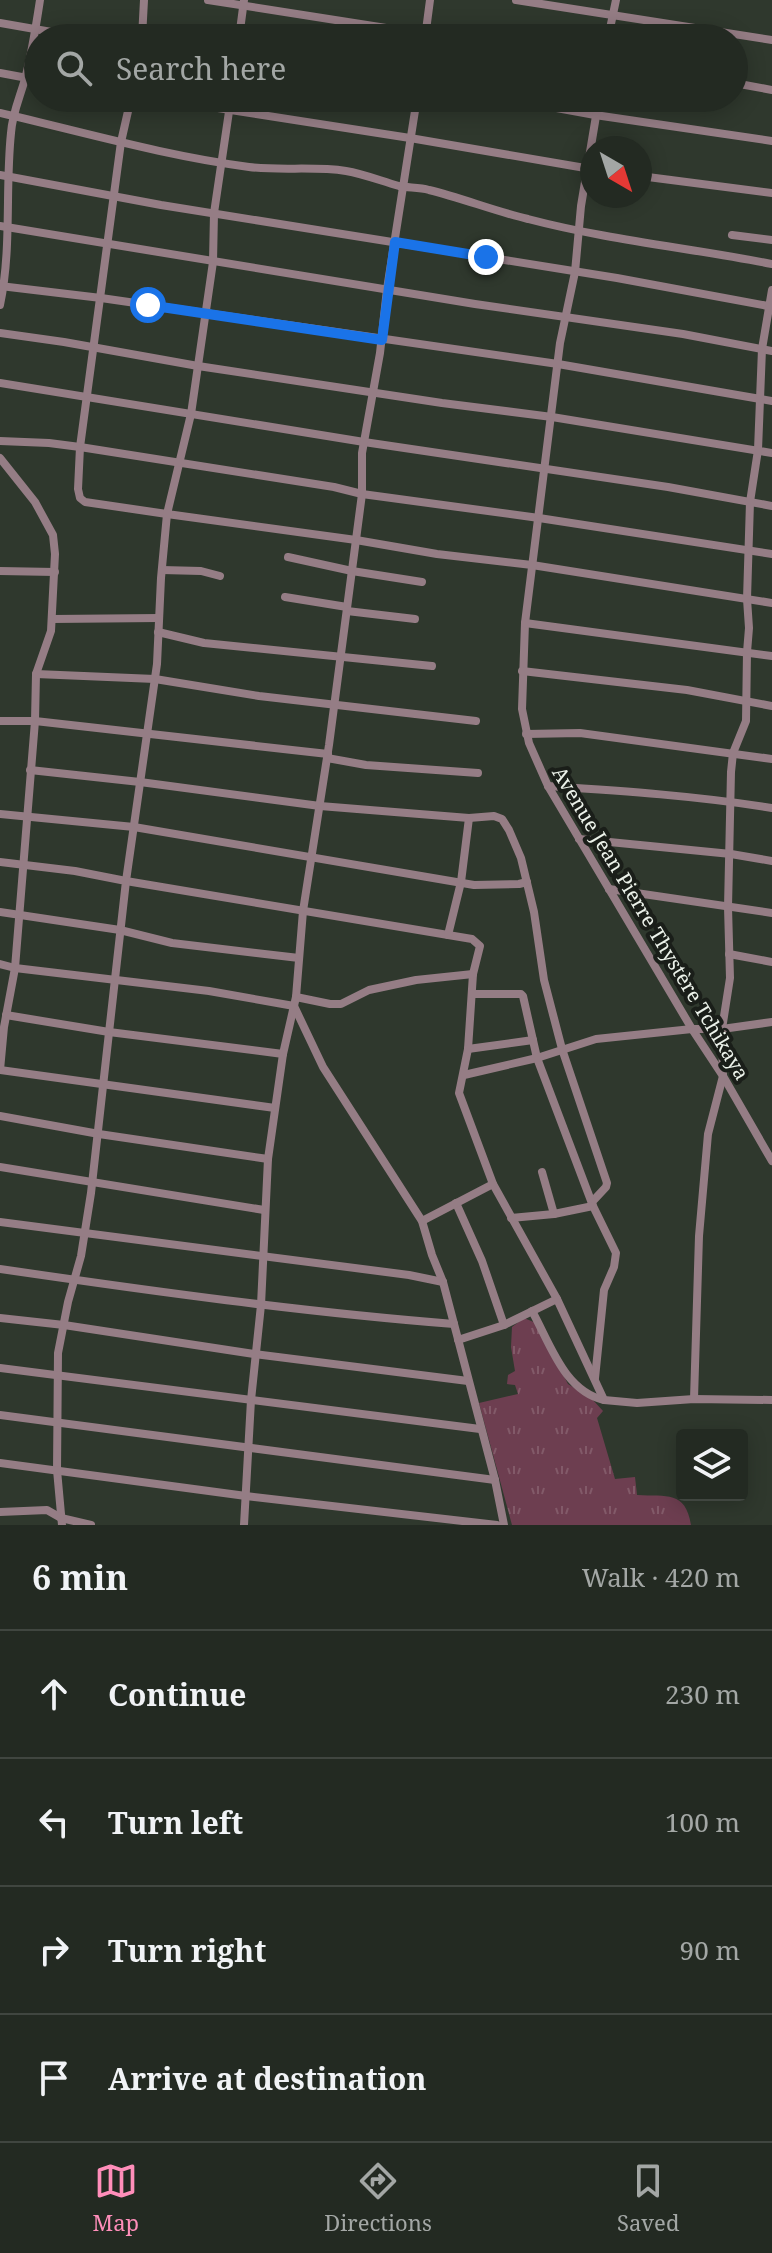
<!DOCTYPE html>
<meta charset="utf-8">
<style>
body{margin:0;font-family:"Noto Serif",serif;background:#2f362f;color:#f1f3f6}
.controls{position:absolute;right:24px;bottom:24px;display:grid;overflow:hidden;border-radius:8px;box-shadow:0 4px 20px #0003}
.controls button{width:72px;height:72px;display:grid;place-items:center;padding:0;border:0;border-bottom:2px solid #404640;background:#232a22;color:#f1f3f6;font:40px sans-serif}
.compass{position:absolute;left:580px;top:136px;width:72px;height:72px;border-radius:50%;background:#232a22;box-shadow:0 4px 20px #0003;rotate:141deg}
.stop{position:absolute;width:24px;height:24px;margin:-18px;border:6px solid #1a73e8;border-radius:50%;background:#fff}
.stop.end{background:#1a73e8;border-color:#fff;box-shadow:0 2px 8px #0008}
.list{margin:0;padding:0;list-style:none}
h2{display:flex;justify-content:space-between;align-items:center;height:104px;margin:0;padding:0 32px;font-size:34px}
h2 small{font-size:26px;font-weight:400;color:#a3a7a5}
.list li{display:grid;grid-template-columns:52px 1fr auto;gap:24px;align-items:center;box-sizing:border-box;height:128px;padding:0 32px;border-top:2px solid #404640}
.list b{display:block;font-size:30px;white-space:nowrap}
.list em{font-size:26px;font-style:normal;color:#a3a7a5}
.icon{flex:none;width:44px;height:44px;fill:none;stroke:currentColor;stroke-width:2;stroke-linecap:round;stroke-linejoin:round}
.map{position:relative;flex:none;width:772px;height:1525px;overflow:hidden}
.search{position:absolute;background:#232a22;box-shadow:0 4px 20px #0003;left:24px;right:24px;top:24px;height:88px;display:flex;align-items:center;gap:20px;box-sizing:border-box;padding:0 28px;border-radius:44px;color:#a3a7a5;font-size:30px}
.sheet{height:616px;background:#232a22}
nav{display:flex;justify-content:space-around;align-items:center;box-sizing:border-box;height:112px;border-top:2px solid #404640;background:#232a22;font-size:22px;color:#a3a7a5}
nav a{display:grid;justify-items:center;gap:4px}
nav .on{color:#ff8eba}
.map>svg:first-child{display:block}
</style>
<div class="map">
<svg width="772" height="1525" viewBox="0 0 772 1525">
<defs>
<pattern id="grass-tufts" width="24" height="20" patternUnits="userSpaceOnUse" patternTransform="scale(2)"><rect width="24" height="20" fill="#6d3e50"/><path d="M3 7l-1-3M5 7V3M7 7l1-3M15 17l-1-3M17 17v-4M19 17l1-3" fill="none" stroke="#825a69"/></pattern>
</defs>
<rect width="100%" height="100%" fill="#2f382d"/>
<!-- grass -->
<path fill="url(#grass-tufts)" d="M 524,1318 L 536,1323 L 568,1384 L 592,1399 L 603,1411 L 597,1418 L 615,1479 L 635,1477 L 637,1495 C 667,1497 685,1490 691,1525 L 512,1525 L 479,1403 L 518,1394 L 515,1385 L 507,1384 L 508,1375 L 515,1371 L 511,1347 L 512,1327 Z"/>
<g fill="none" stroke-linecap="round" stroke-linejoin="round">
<!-- minor -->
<g stroke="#957d85" stroke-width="8">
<path d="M 208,0 L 450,38"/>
<path d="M 516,0 L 772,40"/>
<path d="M 0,23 L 86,38"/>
<path d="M 142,38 L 144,0"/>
<path d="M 239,38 L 244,0"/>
<path d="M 425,38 L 430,0"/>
<path d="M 608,38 L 616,0"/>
<path d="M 0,73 L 38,80"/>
<path d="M 734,83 L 772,90"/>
<path d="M 131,98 L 121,142 L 80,447 L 78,489 L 80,498 L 85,502 L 167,514 L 161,578 L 157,664 L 126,881 L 472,939 L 480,946 L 473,974 L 468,1049 L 459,1093 L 493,1184 L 557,1299 L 604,1400 L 637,1403 L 694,1399 L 772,1400"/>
<path d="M 153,98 L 410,138 L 591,169"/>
<path d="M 231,98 L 214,213 L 213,262 L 191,414 L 167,514 L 356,540 L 437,554 L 532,565 L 772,603"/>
<path d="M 502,98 L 595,115 L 772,141"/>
<path d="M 599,98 L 581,206 L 575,272 L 560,343 L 525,623 L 522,709 L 529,743 L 548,786 L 692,1029 L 723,1076 L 772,1161"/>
<path d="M 0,113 C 83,132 165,156 249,167 C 281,171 314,166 346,171 C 364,174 381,181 399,186 C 408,188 419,187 429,190 C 462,198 494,211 528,219 C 608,240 690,248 772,264"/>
<path d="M 0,175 L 161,205 L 617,278 L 768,306"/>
<path d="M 640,176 L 772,193"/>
<path d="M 0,226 L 475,304 L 683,334 L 772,351"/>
<path d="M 732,235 L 772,240"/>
<path d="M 0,286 L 101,298 L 558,364 L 772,401"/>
<path d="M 0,305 C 12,248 5,190 11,133 C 12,114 20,97 25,79 C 32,53 36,26 40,0"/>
<path d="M 0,333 L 64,342 L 198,366 L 442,403 L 552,417 L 772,453"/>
<path d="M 0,383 L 364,442 L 668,487 L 772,506"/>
<path d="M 0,441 L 49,443 L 80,447 L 334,487 L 362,494 L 539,518 L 772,554"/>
<path d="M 0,458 L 35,502 L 53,535 L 55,554 L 51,631 L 36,674 L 35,721 L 15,968 L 4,1027 L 0,1070"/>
<path d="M 288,557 L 352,571 L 422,582"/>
<path d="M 162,570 L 201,571 L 220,576"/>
<path d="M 0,571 L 55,572"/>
<path d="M 285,597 L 347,607"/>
<path d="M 347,611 L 415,619"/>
<path d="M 52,619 L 159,618"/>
<path d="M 525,623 L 772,656"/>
<path d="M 158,632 L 204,643 L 432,666"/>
<path d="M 522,671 L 687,690 L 772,706"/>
<path d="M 36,674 L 155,679 L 259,696 L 476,721"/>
<path d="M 0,721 L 35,721 L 328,754"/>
<path d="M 526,734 L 580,733 L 772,759"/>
<path d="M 327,758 L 366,765 L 478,773"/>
<path d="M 30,770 L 140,782 L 320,806 L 469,818 L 494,816 L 502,819 L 509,830 L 521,858 L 534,912 L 544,980 L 562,1049 L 607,1183 L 606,1187 L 592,1202"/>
<path d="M 548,786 C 623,791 698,796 772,808"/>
<path d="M 0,814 L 134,827 L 474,885 L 519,884 L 527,882"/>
<path d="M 579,839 L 731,854 L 772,861"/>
<path d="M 0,862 L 75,871 L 126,881 L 91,1193 L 81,1256 L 68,1302 L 58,1353 L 57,1470 L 62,1525"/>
<path d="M 609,889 L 772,913"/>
<path d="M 0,912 L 120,930 L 172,943 L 299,958"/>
<path d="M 448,935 L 461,882 L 469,818"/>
<path d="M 729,954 L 772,962"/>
<path d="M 0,964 L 15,968 L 209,991 L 294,1006 L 323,1067 L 422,1221 L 432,1255 L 443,1282 L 495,1480 L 504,1525"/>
<path d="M 472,994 L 521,994 L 523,996 L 537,1058 L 593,1206 L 616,1253 L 614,1267 L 604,1290 L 595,1378"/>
<path d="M 296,997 L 330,1004 L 341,1004 L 369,990 L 416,980 L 473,974"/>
<path d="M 6,1015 L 109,1032 L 283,1054"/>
<path d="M 468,1049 L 533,1040"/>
<path d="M 0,1070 L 275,1108"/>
<path d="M 464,1075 L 537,1058 L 596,1039 L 692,1029 L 722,1029 L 772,1022"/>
<path d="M 0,1116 L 99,1134 L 268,1159"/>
<path d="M 0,1167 L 264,1210"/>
<path d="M 542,1172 L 554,1214"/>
<path d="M 456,1203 L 482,1261 L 504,1325"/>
<path d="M 511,1218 L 554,1214 L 593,1206"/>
<path d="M 422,1221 L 493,1184"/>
<path d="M 0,1222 L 409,1275 L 443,1282"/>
<path d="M 0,1269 C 151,1291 302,1312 454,1324"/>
<path d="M 532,1311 C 550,1343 564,1391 604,1400"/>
<path d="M 0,1318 L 64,1325 L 254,1354 L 468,1381"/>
<path d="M 458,1340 L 504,1325 L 557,1299"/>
<path d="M 0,1368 L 480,1429"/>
<path d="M 694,1399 L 699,1236 L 708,1134 L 723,1076 L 722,1029 L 730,978 L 728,907 L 731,772 L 733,753 L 746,721 L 747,652 L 749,628 L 747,599 L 750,502 L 758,450 L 762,349 L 772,290"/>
<path d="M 0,1415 L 495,1480"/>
<path d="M 0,1463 L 246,1496 L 497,1525"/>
<path d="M 0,1512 L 47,1510 L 61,1518 L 91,1525"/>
<path d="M 244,1525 L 251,1400 L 261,1305 L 268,1159 L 283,1054 L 296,997 L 303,911 L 329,745 L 362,494 L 362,453 L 380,353 L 387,289 L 417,98"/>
</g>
</g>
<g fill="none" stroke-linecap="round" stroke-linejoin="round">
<!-- route -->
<path stroke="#1a73e8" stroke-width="10" d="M 148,305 L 382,340 L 395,242 L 486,257"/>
</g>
<g text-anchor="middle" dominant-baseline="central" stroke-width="8" stroke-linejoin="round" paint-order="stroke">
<!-- street labels -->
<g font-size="20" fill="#ecf2ea" stroke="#1a1e19">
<text transform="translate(651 923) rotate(59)">Avenue Jean Pierre Thystère Tchikaya</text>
</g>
</g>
</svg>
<div class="controls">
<button><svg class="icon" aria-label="layers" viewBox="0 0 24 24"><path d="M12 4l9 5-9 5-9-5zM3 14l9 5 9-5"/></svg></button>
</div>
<svg class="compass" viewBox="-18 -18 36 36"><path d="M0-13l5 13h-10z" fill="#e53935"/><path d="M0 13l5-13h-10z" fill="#a3a7a5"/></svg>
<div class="stop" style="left:148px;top:305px"></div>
<div class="stop end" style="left:486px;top:257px"></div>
<div class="search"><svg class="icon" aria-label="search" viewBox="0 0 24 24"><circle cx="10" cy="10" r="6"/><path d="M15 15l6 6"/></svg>Search here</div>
</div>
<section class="sheet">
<h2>6 min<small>Walk · 420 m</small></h2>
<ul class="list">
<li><svg class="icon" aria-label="ahead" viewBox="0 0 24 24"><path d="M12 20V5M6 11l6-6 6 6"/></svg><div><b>Continue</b></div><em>230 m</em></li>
<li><svg class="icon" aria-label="left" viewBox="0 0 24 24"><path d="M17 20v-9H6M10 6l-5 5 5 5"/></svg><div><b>Turn left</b></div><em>100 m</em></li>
<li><svg class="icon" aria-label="right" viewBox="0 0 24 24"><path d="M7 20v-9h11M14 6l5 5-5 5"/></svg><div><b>Turn right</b></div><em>90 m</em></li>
<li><svg class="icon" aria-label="arrive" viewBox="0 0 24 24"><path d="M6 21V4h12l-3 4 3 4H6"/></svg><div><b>Arrive at destination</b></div></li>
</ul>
</section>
<nav>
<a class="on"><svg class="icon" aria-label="map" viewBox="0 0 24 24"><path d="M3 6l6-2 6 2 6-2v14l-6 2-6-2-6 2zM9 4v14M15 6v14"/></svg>Map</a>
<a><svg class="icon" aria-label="directions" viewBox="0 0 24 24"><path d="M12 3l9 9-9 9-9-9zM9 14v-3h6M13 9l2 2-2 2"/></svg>Directions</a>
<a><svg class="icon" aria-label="saved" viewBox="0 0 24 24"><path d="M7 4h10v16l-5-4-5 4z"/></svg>Saved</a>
</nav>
